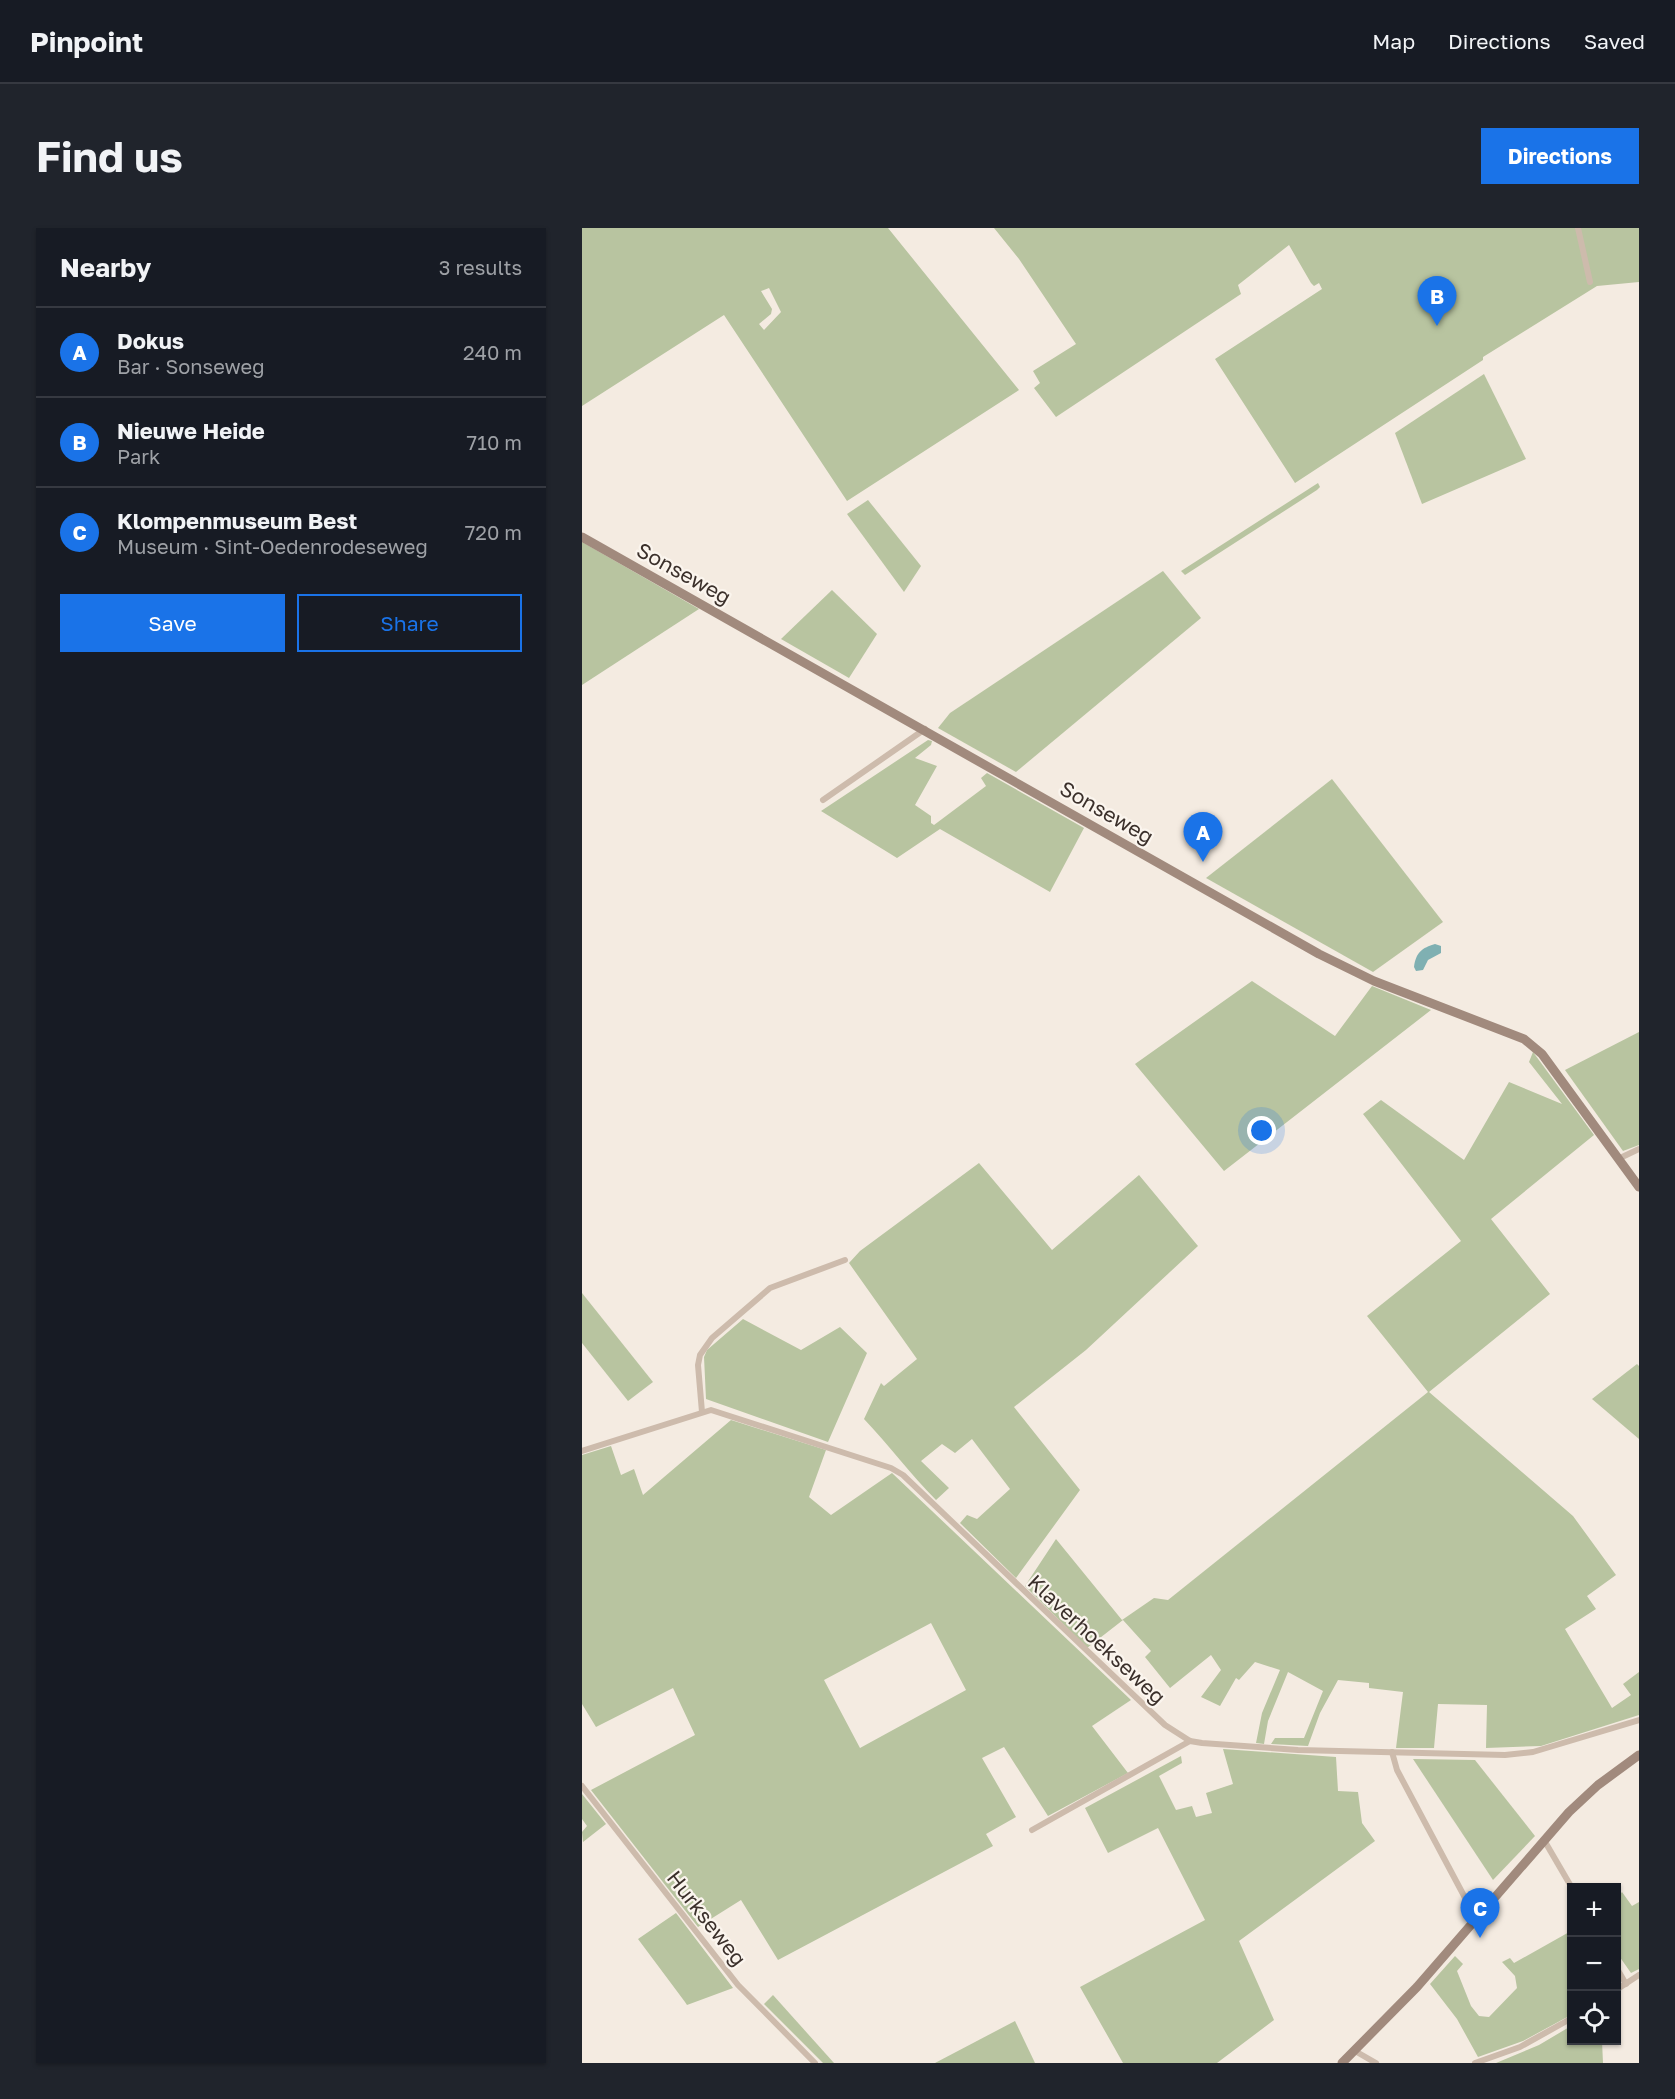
<!DOCTYPE html>
<meta charset="utf-8">
<style>
body{margin:0;font-family:"Golos Text",sans-serif;background:#20242c;color:#f1f3f6}
.controls{position:absolute;right:18px;bottom:18px;display:grid;overflow:hidden;border-radius:0px;box-shadow:0 2px 4px #0004}
.controls button{width:54px;height:54px;display:grid;place-items:center;padding:0;border:0;border-bottom:2px solid #363941;background:#171b24;color:#f1f3f6;font:30px sans-serif}
.you{position:absolute;left:680px;top:903px;width:21px;height:21px;margin:-15px;border:4px solid #fff;border-radius:50%;background:#1a73e8;box-shadow:0 0 0 9px #1a73e833}
.badge{display:grid;place-items:center;width:39px;height:39px;border-radius:50%;background:#1a73e8;color:#fff;font-size:20px;font-weight:700}
.pin{position:absolute;translate:-50% -50px;filter:drop-shadow(0 2px 3px #0008)}
.pin::after{content:'';position:absolute;top:32px;width:21px;height:18px;background:inherit;clip-path:polygon(0 0,100% 0,50% 100%)}
.list{margin:0;padding:0;list-style:none}
h2{display:flex;justify-content:space-between;align-items:center;height:78px;margin:0;padding:0 24px;font-size:26px}
h2 small{font-size:20px;font-weight:400;color:#9ea1a6}
.list li{display:grid;grid-template-columns:39px 1fr auto;gap:18px;align-items:center;box-sizing:border-box;height:90px;padding:0 24px;border-top:2px solid #363941}
.list b{display:block;font-size:22px;white-space:nowrap}
.list p{margin:0;font-size:20px;white-space:nowrap;color:#9ea1a6}
.list em{font-size:20px;font-style:normal;color:#9ea1a6}
.actions{display:flex;gap:12px;padding:18px 24px}
.actions a{flex:1;padding:14px 0;border:2px solid #1a73e8;border-radius:0px;text-align:center;font-size:21px;color:#1a73e8}
.actions .main{background:#1a73e8;color:#fff}
.icon{flex:none;width:33px;height:33px;fill:none;stroke:currentColor;stroke-width:2;stroke-linecap:round;stroke-linejoin:round}
.map{position:relative;flex:none;width:1057px;height:1835px;overflow:hidden;border-radius:0px}
header{display:flex;align-items:center;gap:36px;box-sizing:border-box;height:84px;padding:0 30px;background:#171b24;border-bottom:2px solid #363941}
header strong{font-size:28px}
nav{display:flex;gap:33px;margin-inline-start:auto;font-size:21px}
.intro{display:flex;align-items:center;justify-content:space-between;box-sizing:border-box;height:144px;padding:0 36px}
h1{margin:0;font-size:42px}
.button{padding:15px 27px;border-radius:0px;background:#1a73e8;color:#fff;font-size:21px;font-weight:700}
main{display:flex;gap:36px;padding:0 36px}
aside{flex:1;background:#171b24;border-radius:0px;box-shadow:0 2px 4px #0004}
.map>svg:first-child{display:block}
</style>
<header>
<strong>Pinpoint</strong>
<nav><a>Map</a><a>Directions</a><a>Saved</a></nav>
</header>
<div class="intro"><h1>Find us</h1><a class="button">Directions</a></div>
<main>
<aside>
<h2>Nearby<small>3 results</small></h2>
<ul class="list">
<li><span class="badge">A</span><div><b>Dokus</b><p>Bar · Sonseweg</p></div><em>240 m</em></li>
<li><span class="badge">B</span><div><b>Nieuwe Heide</b><p>Park</p></div><em>710 m</em></li>
<li><span class="badge">C</span><div><b>Klompenmuseum Best</b><p>Museum · Sint-Oedenrodeseweg</p></div><em>720 m</em></li>
</ul>
<div class="actions"><a class="main">Save</a><a>Share</a></div>
</aside>
<div class="map">
<svg width="1057" height="1835" viewBox="0 0 1057 1835">
<rect width="100%" height="100%" fill="#f4ebe1"/>
<!-- green -->
<g fill="#b8c4a0" fill-rule="evenodd">
<path d="M 0,0 L 306,0 L 437,162 L 265,273 L 142,87 L 0,178 ZM 187,60 L 199,84 L 182,102 L 177,96 L 189,86 L 190,81 L 179,63 Z"/>
<path d="M 412,0 L 1057,0 L 1057,54 L 1015,58 L 901,129 L 901,132 L 713,255 L 633,131 L 740,61 L 737,55 L 732,58 L 729,55 L 707,17 L 656,57 L 659,66 L 474,189 L 452,160 L 458,155 L 451,143 L 494,116 L 437,31 Z"/>
<path d="M 902,146 L 944,231 L 840,276 L 813,205 Z"/>
<path d="M 736,255 L 738,259 L 735,262 L 603,347 L 599,343 Z"/>
<path d="M 286,272 L 339,338 L 322,364 L 265,286 Z"/>
<path d="M 0,314 L 117,381 L 0,457 Z"/>
<path d="M 581,343 L 619,390 L 434,544 L 356,500 L 368,485 Z"/>
<path d="M 250,362 L 295,406 L 267,450 L 199,411 Z"/>
<path d="M 346,512 L 350,513 L 349,517 L 333,530 L 355,538 L 333,577 L 349,588 L 349,595 L 352,597 L 404,558 L 399,550 L 405,545 L 502,600 L 468,664 L 358,601 L 315,630 L 239,583 Z"/>
<path d="M 750,551 L 861,694 L 791,744 L 624,650 Z"/>
<path d="M 670,753 L 753,808 L 790,758 L 849,782 L 642,943 L 553,836 Z"/>
<path d="M 1057,804 L 1057,917 L 1041,923 L 983,842 Z"/>
<path d="M 951,824 L 1012,907 L 909,991 L 968,1066 L 847,1164 L 991,1288 L 1034,1347 L 1005,1368 L 1014,1381 L 983,1401 L 1030,1480 L 1049,1467 L 1041,1456 L 1057,1444 L 1057,1487 L 959,1518 L 904,1520 L 905,1477 L 856,1476 L 852,1520 L 814,1520 L 821,1464 L 787,1460 L 787,1455 L 756,1452 L 738,1485 L 726,1518 L 689,1516 L 693,1510 L 722,1510 L 741,1463 L 706,1444 L 686,1493 L 682,1516 L 674,1515 L 680,1485 L 698,1442 L 673,1434 L 657,1452 L 654,1450 L 638,1478 L 619,1469 L 639,1442 L 629,1427 L 588,1460 L 563,1429 L 569,1423 L 541,1392 L 505,1420 L 443,1358 L 474,1311 L 540,1392 L 572,1370 L 586,1372 L 846,1164 L 785,1088 L 879,1013 L 781,886 L 799,872 L 882,932 L 927,854 L 980,876 L 947,834 Z"/>
<path d="M 397,935 L 470,1022 L 557,947 L 616,1018 L 504,1122 L 432,1179 L 498,1262 L 434,1350 L 378,1295 L 385,1287 L 395,1291 L 428,1261 L 390,1211 L 373,1225 L 360,1216 L 339,1233 L 367,1260 L 354,1272 C 328,1246 307,1217 282,1191 L 299,1155 L 302,1158 L 335,1131 L 267,1035 L 278,1023 Z"/>
<path d="M 0,1065 L 71,1154 L 46,1173 L 0,1115 Z"/>
<path d="M 161,1091 L 219,1122 L 258,1099 L 285,1125 L 246,1214 L 124,1171 L 122,1129 L 125,1122 Z"/>
<path d="M 1055,1136 L 1057,1138 L 1057,1211 L 1010,1171 Z"/>
<path d="M 149,1192 L 244,1222 L 227,1269 L 249,1287 L 310,1245 L 549,1472 L 510,1498 L 546,1545 L 466,1588 L 422,1519 L 400,1530 L 434,1589 L 404,1606 L 411,1618 L 196,1732 L 159,1672 L 116,1699 L 9,1562 L 113,1507 L 91,1460 L 14,1499 L 0,1476 L 0,1227 L 29,1218 L 39,1247 L 52,1241 L 61,1267 ZM 349,1395 L 384,1462 L 278,1520 L 242,1452 Z"/>
<path d="M 641,1521 L 754,1529 L 756,1563 L 776,1564 L 780,1595 L 793,1613 L 657,1713 L 692,1792 L 635,1835 L 541,1835 L 498,1759 L 623,1692 L 576,1600 L 526,1625 L 503,1580 L 599,1528 L 600,1535 L 577,1548 L 594,1582 L 610,1578 L 614,1589 L 630,1585 L 624,1565 L 651,1556 Z"/>
<path d="M 831,1531 L 893,1532 L 953,1608 L 911,1652 Z"/>
<path d="M 0,1566 L 24,1596 L 1,1614 L 0,1604 L 5,1598 L 0,1591 Z"/>
<path d="M 1040,1664 L 1050,1678 L 1057,1674 L 1057,1741 L 1049,1745 L 1035,1725 L 1035,1670 Z"/>
<path d="M 94,1685 L 151,1760 L 105,1777 L 103,1774 L 56,1711 Z"/>
<path d="M 989,1703 L 989,1787 L 941,1813 L 896,1829 L 875,1791 L 848,1756 L 873,1728 L 881,1736 L 875,1743 L 889,1778 L 897,1788 L 907,1789 L 935,1760 L 933,1748 L 920,1734 L 928,1730 L 932,1735 Z"/>
<path d="M 191,1767 L 252,1835 L 241,1835 L 182,1776 Z"/>
<path d="M 433,1793 L 453,1835 L 353,1835 Z"/>
<path d="M 989,1798 L 990,1812 L 1020,1813 L 1021,1835 L 914,1835 L 957,1817 Z"/>
</g>
<!-- water -->
<path fill="#7fb0b2" d="M 853,716 L 859,718 L 859,725 L 846,732 L 841,742 L 834,743 L 832,739 C 834,724 840,720 853,716 Z"/>
<g fill="none" stroke-linecap="round" stroke-linejoin="round">
<!-- street -->
<g stroke="#cdbbac" stroke-width="6">
<path d="M 996,0 L 1008,54"/>
<path d="M 241,572 L 343,501"/>
<path d="M 1036,931 L 1057,921"/>
<path d="M 120,1184 L 116,1137 L 118,1127 L 130,1110 L 188,1060 L 263,1032"/>
<path d="M 0,1223 L 129,1182 L 309,1240 L 321,1247 L 583,1497 L 608,1513 L 620,1515 L 716,1522 L 923,1527 L 951,1524 L 1057,1492"/>
<path d="M 810,1524 L 815,1542 L 889,1681 L 897,1688"/>
<path d="M 0,1558 L 156,1757 L 233,1835"/>
<path d="M 450,1602 L 608,1513"/>
<path d="M 962,1612 L 990,1660"/>
<path d="M 1034,1739 L 1044,1756"/>
<path d="M 1034,1762 L 1057,1747"/>
<path d="M 773,1823 L 794,1835"/>
<path d="M 893,1835 L 938,1819 L 990,1790"/>
</g>
<!-- secondary -->
<g stroke="#a18a7d" stroke-width="9">
<path d="M 0,309 L 737,726 L 792,753 L 942,811 L 960,826 L 1057,959"/>
<path d="M 760,1835 L 835,1759 L 987,1584 L 1016,1557 L 1057,1527"/>
</g>
</g>
<g text-anchor="middle" dominant-baseline="central" stroke-width="4.5" stroke-linejoin="round" paint-order="stroke">
<!-- street labels -->
<g font-size="21" fill="#3b302b" stroke="#fbf5ee">
<text transform="translate(102 345) rotate(29)">Sonseweg</text>
<text transform="translate(525 584) rotate(30)">Sonseweg</text>
<text transform="translate(515 1411) rotate(43)">Klaverhoekseweg</text>
<text transform="translate(125 1690) rotate(52)">Hurkseweg</text>
</g>
</g>
</svg>
<div class="controls">
<button>+</button>
<button>−</button>
<button><svg class="icon" aria-label="locate" viewBox="0 0 24 24"><circle cx="12" cy="12" r="6"/><path d="M12 2v4M12 18v4M2 12h4M18 12h4"/></svg></button>
</div>
<div class="you"></div>
<div class="pin badge" style="left:621px;top:634px">A</div>
<div class="pin badge" style="left:855px;top:98px">B</div>
<div class="pin badge" style="left:898px;top:1710px">C</div>
</div>
</main>
